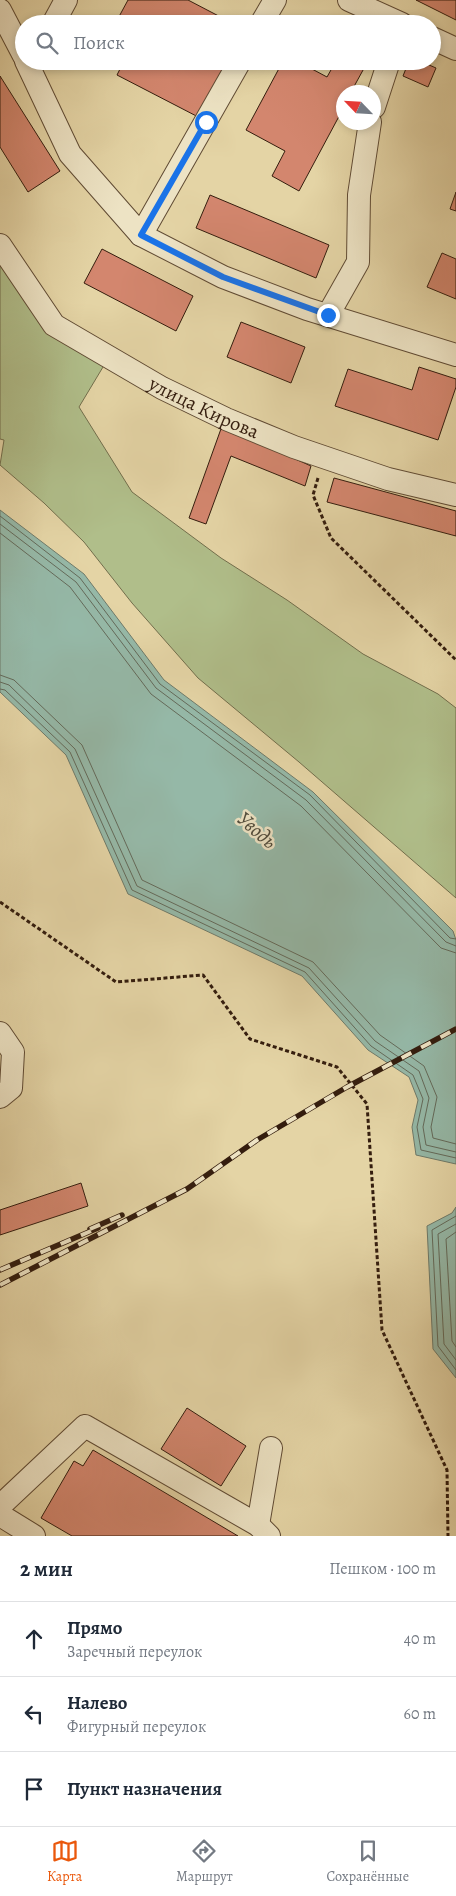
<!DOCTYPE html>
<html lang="ru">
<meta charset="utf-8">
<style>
body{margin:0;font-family:Alegreya,serif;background:#f2f2f3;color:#1f2937}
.compass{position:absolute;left:336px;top:85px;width:45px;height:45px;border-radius:50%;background:#fff;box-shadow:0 2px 8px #0003;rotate:295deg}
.stop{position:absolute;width:15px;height:15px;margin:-11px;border:4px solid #1a73e8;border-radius:50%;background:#fff}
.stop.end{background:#1a73e8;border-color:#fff;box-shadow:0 1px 5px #0008}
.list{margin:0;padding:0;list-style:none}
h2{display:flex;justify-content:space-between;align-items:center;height:65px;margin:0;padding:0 20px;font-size:21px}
h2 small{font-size:16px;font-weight:400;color:#747a83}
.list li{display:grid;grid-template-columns:32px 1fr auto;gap:15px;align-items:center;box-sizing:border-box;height:75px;padding:0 20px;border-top:1px solid #e0e1e3}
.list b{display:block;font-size:19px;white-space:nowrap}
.list p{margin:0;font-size:16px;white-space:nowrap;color:#747a83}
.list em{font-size:16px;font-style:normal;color:#747a83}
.icon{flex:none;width:28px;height:28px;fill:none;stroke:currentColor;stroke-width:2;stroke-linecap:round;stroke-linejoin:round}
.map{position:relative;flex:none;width:456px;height:1536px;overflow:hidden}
.search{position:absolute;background:#fff;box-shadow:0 2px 8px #0003;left:15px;right:15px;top:15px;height:55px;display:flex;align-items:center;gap:12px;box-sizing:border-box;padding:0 18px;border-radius:28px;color:#747a83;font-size:19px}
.sheet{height:290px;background:#fff}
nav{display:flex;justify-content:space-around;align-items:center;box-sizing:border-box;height:70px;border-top:1px solid #e0e1e3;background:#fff;font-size:14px;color:#747a83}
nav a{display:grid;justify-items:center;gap:2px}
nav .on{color:#ea580c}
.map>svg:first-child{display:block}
</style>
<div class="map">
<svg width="456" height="1536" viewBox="0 0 456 1536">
<rect width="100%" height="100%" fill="#e4d4a5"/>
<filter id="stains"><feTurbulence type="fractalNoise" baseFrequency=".004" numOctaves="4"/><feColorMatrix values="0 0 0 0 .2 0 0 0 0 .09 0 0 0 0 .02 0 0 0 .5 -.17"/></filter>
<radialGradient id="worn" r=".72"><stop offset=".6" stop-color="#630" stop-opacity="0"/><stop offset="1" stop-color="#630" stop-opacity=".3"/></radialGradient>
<!-- green -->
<path fill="#b0be8a" stroke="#726e4c" d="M 0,254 L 106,362 L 79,407 L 132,492 L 221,558 L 287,600 L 363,654 L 438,694 L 456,708 L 456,898 L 299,762 L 198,678 L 132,603 L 84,542 L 44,503 L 0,465 L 4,440 L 0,439 Z"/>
<!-- water -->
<g fill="#95b8a7" stroke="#6e7a6a">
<path d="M 0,510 L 84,574 L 164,680 L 313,792 L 453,931 L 456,940 L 456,1164 L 416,1155 L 412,1127 L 418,1100 L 409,1077 L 368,1050 L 302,976 L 128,894 L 66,755 L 0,692 Z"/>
<path d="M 456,1207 L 456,1378 L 433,1349 L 427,1226 L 452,1213 Z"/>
</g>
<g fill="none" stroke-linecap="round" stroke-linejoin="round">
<!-- shore -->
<g stroke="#646a5a" stroke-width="1">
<path d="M 0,516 L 80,578 L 160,684 L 310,795 L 450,938 L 456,939"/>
<path d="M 0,524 L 76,582 L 156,688 L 306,800 L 446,942 L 456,946"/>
<path d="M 0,533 L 70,587 L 151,694 L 301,806 L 441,948 L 456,953"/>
<path d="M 0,675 L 14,680 L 82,745 L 142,880 L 313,962 L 380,1035 L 424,1066 L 437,1097 L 431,1127 L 433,1138 L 456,1144"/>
<path d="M 0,682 L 9,685 L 75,749 L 137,886 L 309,968 L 375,1041 L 419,1071 L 429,1098 L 423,1127 L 426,1145 L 456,1152"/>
<path d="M 0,689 L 5,690 L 70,752 L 132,890 L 305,972 L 371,1046 L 413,1075 L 423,1099 L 417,1127 L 421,1150 L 456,1158"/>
<path d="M 456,1216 L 432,1230 L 438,1346 L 456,1370"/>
<path d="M 456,1224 L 438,1234 L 444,1344 L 456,1360"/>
<path d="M 456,1232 L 446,1239 L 452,1341 L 456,1347"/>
</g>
</g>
<!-- building -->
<g fill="#d3866e" stroke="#341d0e">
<path d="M 128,0 L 188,0 L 234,24 L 115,24 Z"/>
<path d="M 416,0 L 456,0 L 456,20 Z"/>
<path d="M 124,61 L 240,61 L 206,121 L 117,75 Z"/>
<path d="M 283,61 L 297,61 L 327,77 L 336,61 L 368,61 L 351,92 L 344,92 L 344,107 L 299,191 L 272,176 L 285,151 L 246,130 Z"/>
<path d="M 409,61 L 420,61 L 436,68 L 428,87 L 403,76 Z"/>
<path d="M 0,76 L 60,171 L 28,192 L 0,147 Z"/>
<path d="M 456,192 L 456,211 L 450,209 Z"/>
<path d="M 210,195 L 329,245 L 316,278 L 196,228 Z"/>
<path d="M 102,249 L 193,296 L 176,331 L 84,283 Z"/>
<path d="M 442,253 L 456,259 L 456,299 L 427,287 Z"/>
<path d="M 241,322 L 305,347 L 291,383 L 227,357 Z"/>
<path d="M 419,367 L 456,379 L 456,387 L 438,440 L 335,406 L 348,369 L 412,390 Z"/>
<path d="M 222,426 L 311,466 L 305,486 L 231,456 L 206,524 L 189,518 Z"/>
<path d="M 334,478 L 456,511 L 456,536 L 327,502 Z"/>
<path d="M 81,1183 L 88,1206 L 0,1235 L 0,1210 Z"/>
<path d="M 187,1408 L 246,1446 L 221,1486 L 161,1449 Z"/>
<path d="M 93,1450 L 238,1536 L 72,1536 L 41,1518 L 74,1461 L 83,1466 Z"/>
</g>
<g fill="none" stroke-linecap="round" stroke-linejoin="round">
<!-- minor casing -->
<g stroke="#604b34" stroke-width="24">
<g id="minor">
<path d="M 349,0 L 402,24"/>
<path d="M 0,10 L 24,56"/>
<path d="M 53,24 L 66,0"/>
<path d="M 261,24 L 275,0"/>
<path d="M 432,38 L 456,49"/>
<path d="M 26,61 L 70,154 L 141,235 L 223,277 L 307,309 L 456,355"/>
<path d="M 374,107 L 389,61"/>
<path d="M 141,235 L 240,61"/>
<path id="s1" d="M 0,245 L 54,325 L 162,388 L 226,419 L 294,447 L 388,479 L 456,495"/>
<path d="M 328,315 L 358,262 L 359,195 L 370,122"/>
<path d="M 0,1033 L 13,1052 L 11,1088 L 0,1097"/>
<path d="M 0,1506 L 85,1426 L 258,1525 L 269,1536"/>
<path d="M 0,1515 L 34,1536"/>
<path d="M 258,1525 L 271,1448"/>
</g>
</g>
<!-- path -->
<g stroke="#341d0e" stroke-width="3" stroke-dasharray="4 2.5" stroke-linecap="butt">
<path d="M 318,478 L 313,495 L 331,538 L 456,660"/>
<path d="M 0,902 L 116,982 L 203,975 L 250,1039 L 337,1067 L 367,1104 L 382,1330 L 447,1470 L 448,1536"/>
</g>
<!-- minor -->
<use href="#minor" stroke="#ede3c4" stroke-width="22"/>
<!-- rail casing -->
<g stroke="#341d0e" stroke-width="5.5">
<g id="rail">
<path d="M 90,1229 L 122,1215"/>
<path d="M 0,1270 L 98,1228"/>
<path d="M 0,1285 L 187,1189 L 257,1140 L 347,1087 L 456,1029"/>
</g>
</g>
<!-- rail -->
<use href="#rail" stroke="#ede3c4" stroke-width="4" stroke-dasharray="11" stroke-linecap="butt"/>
</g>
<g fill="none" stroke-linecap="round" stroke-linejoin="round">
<!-- route -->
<path stroke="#1a73e8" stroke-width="6" d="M 206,122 L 141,235 L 223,277 L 328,315"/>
</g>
<g text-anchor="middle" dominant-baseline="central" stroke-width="5" stroke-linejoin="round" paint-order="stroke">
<!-- street labels -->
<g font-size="20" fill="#341d0e" stroke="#ede3c4">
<text stroke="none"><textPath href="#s1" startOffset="268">улица Кирова</textPath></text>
</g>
<!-- water labels -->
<g font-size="21" font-style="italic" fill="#514c3c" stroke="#ede3c4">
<text transform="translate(257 830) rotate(41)">Уводь</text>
</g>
</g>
<rect width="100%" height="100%" filter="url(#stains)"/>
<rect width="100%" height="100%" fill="url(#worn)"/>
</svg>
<svg class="compass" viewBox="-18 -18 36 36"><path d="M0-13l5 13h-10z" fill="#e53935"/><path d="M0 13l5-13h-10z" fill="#747a83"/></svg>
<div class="stop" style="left:206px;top:122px"></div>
<div class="stop end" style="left:328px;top:315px"></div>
<div class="search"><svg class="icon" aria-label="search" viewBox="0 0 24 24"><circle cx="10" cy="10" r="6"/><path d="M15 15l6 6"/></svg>Поиск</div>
</div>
<section class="sheet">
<h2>2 мин<small>Пешком · 100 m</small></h2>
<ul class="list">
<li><svg class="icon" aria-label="ahead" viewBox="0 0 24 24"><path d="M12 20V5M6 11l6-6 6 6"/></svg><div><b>Прямо</b><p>Заречный переулок</p></div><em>40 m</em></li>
<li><svg class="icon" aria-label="left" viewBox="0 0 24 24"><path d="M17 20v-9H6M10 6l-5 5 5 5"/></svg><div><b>Налево</b><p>Фигурный переулок</p></div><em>60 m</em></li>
<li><svg class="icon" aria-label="arrive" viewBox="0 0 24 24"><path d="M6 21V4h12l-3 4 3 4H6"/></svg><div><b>Пункт назначения</b></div></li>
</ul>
</section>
<nav>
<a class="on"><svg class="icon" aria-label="map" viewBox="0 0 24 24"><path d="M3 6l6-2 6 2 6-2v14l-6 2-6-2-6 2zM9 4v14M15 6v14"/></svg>Карта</a>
<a><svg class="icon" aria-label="directions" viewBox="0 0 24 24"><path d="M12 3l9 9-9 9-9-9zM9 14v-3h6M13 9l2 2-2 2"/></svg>Маршрут</a>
<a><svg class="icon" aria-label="saved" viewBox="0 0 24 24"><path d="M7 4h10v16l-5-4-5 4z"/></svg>Сохранённые</a>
</nav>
